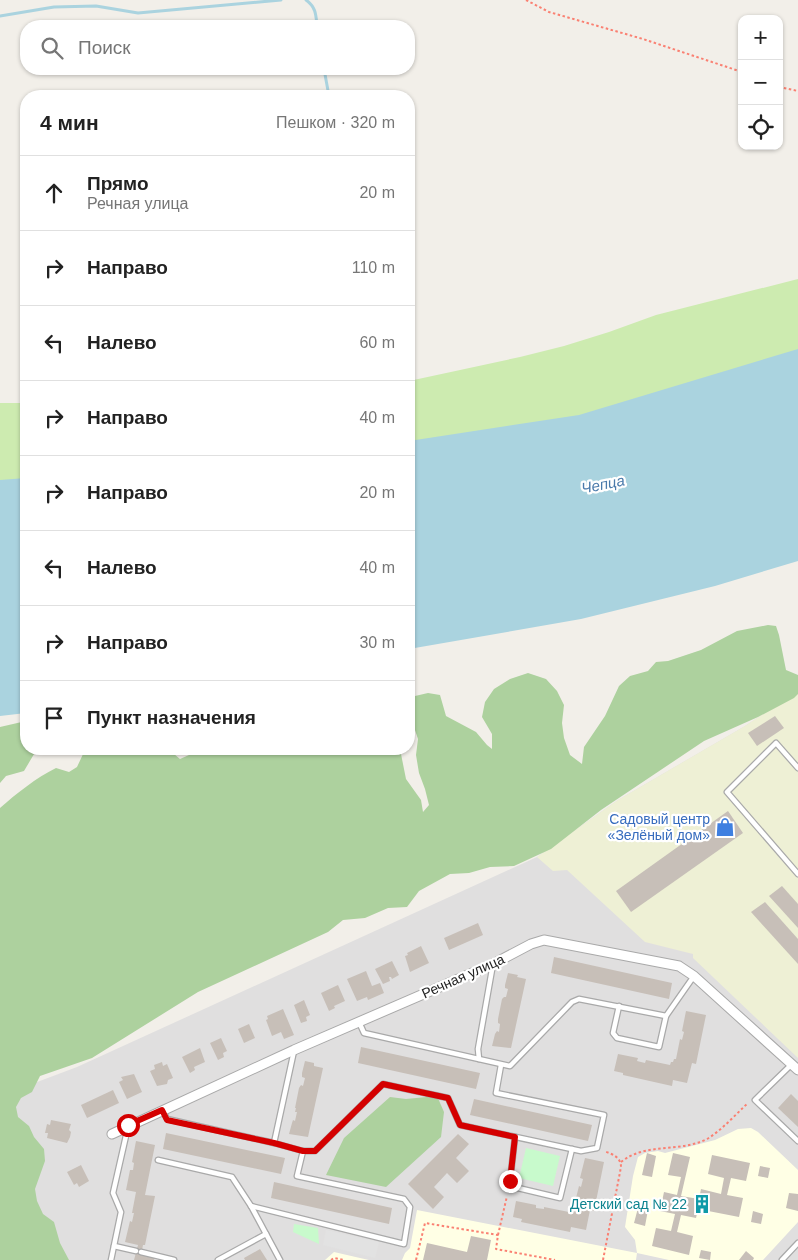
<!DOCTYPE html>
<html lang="ru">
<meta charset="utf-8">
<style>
body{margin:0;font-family:Arial,sans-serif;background:#f2f2f2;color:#222}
.controls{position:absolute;right:15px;top:15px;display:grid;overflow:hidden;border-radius:10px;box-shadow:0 1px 4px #0004}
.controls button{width:45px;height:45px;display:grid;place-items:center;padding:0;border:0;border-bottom:1px solid #e0e0e0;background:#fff;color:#222;font:25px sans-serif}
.stop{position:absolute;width:15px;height:15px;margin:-11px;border:4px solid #d40000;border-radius:50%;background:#fff}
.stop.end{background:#d40000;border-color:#fff;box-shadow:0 1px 5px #0008}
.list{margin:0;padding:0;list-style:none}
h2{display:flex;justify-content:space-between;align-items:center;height:65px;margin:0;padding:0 20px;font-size:21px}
h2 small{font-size:16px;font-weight:400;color:#767676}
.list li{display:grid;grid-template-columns:32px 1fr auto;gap:15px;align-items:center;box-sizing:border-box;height:75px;padding:0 20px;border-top:1px solid #e0e0e0}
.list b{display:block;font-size:19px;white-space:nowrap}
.list p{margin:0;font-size:16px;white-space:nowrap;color:#767676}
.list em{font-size:16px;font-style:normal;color:#767676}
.icon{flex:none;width:28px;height:28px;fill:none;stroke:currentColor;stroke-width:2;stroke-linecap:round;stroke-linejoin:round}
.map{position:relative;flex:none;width:798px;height:1260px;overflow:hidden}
.search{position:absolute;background:#fff;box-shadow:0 1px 4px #0004;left:20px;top:20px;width:395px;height:55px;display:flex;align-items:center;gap:12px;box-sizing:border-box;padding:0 18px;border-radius:20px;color:#767676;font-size:19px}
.panel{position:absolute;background:#fff;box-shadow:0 1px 4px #0004;left:20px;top:90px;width:395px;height:665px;border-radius:20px}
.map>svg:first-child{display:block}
</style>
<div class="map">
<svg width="798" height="1260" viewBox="0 0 798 1260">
<rect width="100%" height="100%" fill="#f2efe9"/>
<!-- residential -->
<path fill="#e0dfdf" d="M 798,691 L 798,1260 L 0,1260 L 0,1096 L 77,1067 L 537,857 L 618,800 L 745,726 Z"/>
<!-- education -->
<g fill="#ffffe5">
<path d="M 751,1128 L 758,1132 L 798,1170 L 798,1222 L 763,1260 L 669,1260 L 637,1253 L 636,1260 L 402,1260 L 405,1253 L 410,1248 L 417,1210 L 637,1253 L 635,1240 L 625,1227 L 633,1176 L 638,1157 L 645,1153 L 658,1151 L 665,1153 L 715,1140 L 738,1129 Z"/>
<path d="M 334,1252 L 360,1258 L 369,1260 L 325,1260 Z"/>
</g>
<!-- farmland -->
<path fill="#eef0d5" d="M 798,691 L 798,1058 L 693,958 L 693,954 L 645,942 L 567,870 L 553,871 L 537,857 L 618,800 L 745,726 Z"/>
<!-- grass -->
<g fill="#cdebb0">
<path d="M 798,279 L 798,357 L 653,402 L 409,447 L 409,381 L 520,357 L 564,346 L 609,332 L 656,315 Z"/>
<path d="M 0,403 L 26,403 L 26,485 L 0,486 Z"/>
</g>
<!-- forest -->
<g fill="#add19e">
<path d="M 768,625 L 776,626 L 779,635 L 786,670 L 798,675 L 798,694 L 794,698 L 758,717 L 704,741 L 601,810 L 551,849 L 514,866 L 490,867 L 469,873 L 450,874 L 419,891 L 407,907 L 388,908 L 365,918 L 343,920 L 328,932 L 198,992 L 92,1058 L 40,1076 L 32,1092 L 21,1098 L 16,1107 L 18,1117 L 29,1126 L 34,1137 L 44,1149 L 45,1161 L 35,1189 L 37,1201 L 43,1214 L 54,1222 L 60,1243 L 69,1260 L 0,1260 L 0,808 C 17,793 36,778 56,768 L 69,772 L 77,767 L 84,752 L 90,749 L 168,749 L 180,759 L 189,755 L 192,749 L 400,749 L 406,779 L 421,800 L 423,812 L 429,805 L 425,789 L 419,773 L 416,755 L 418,739 L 413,724 L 410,708 L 415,696 L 428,693 L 440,695 L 446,716 L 476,732 L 487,745 L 492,749 L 492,734 L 482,717 L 485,702 L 494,689 L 510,679 L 528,673 L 546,679 L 557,691 L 564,705 L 562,723 L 564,738 L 570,755 L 582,764 L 584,747 L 605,716 L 619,686 L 630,676 L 648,671 L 656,662 L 668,661 L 701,650 L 737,631 Z"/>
<path d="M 26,721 L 26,749 L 37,749 L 24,771 L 6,776 L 0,783 L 0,727 Z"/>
<path d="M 437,1096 L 444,1112 L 441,1137 L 386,1187 L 326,1175 L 344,1138 L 390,1097 L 406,1099 Z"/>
</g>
<!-- park -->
<g fill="#c8facc">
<path d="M 526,1148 L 560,1156 L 553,1186 L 519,1178 Z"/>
<path d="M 294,1224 L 318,1228 L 319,1244 L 293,1232 Z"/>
</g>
<!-- parking -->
<path fill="#e2e2e2" d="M 326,1230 L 379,1242 L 375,1258 L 323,1245 Z"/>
<!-- water -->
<g fill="#aad3df">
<path d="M 798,349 L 798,561 L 715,586 L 581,619 L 409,649 L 409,441 L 579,415 Z"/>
<path d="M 26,478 L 26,713 L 0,716 L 0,480 Z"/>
</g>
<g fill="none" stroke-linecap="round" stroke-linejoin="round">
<!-- stream -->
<g stroke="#aad3df" stroke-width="3">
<path d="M 306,0 C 316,7 316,15 317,26"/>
<path d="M 0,16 L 54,7 L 96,6 L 138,13 L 281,0"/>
<path d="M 324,69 L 329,96"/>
</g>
</g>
<!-- building -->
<g fill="#c7bfb8">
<path d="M 775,716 L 784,728 L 757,746 L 748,733 Z"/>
<path d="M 728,811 L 743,833 L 631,912 L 616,891 Z"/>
<path d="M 782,886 L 798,904 L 798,928 L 769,896 Z"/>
<path d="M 765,902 L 798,939 L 798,964 L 751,912 Z"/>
<path d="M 478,923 L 483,935 L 449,950 L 444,938 Z"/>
<path d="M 421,946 L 429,963 L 410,972 L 405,956 L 408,955 L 407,953 Z"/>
<path d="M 554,957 L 672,983 L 669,999 L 551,973 Z"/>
<path d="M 392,961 L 399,975 L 392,979 L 391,977 L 389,977 L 390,981 L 383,984 L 375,969 Z"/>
<path d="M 366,971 L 372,986 L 380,983 L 384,993 L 368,1000 L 367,997 L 357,1001 L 347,979 Z"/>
<path d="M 508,973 L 518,975 L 517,977 L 526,979 L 511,1048 L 492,1046 L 495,1034 L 497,1031 L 499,1032 L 500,1024 L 498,1023 L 498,1019 L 502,999 L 504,997 L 506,997 L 508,989 L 505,988 L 505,985 Z"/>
<path d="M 338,985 L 345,1001 L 334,1006 L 335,1008 L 329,1011 L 321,993 Z"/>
<path d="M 304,1000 L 310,1015 L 306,1017 L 307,1021 L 301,1023 L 294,1005 Z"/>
<path d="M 283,1009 L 294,1035 L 284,1039 L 281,1032 L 272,1036 L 266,1020 L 268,1019 L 267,1016 Z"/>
<path d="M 686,1011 L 706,1015 L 696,1064 L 692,1063 L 687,1083 L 673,1080 L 672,1086 L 623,1075 L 623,1073 L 614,1071 L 618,1054 L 638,1058 L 637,1061 L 645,1063 L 646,1060 L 670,1065 L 671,1062 L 673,1062 L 674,1059 L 676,1059 L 680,1039 L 682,1040 L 684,1032 L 682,1031 Z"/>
<path d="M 249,1024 L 255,1038 L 244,1043 L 238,1029 Z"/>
<path d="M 221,1038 L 227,1051 L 223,1053 L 224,1057 L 218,1060 L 210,1043 Z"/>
<path d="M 361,1047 L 480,1073 L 476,1089 L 358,1063 Z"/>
<path d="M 200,1048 L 205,1062 L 194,1067 L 195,1070 L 190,1073 L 182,1057 Z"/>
<path d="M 305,1061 L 314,1063 L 314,1066 L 323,1068 L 308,1137 L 289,1134 L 292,1123 L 293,1120 L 295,1121 L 297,1112 L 295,1112 L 296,1108 L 295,1108 L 299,1088 L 301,1085 L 303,1086 L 305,1078 L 302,1077 L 302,1073 Z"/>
<path d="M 162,1062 L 163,1066 L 167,1064 L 173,1078 L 168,1080 L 167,1084 L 157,1086 L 150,1071 L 155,1069 L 154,1065 Z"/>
<path d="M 134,1074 L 142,1092 L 127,1099 L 119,1082 L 123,1080 L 121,1077 Z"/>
<path d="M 113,1090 L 119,1103 L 87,1118 L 81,1105 Z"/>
<path d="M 791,1094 L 798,1101 L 798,1127 L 778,1108 Z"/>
<path d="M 474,1099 L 592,1125 L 588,1141 L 470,1115 Z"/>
<path d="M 51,1120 L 71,1124 L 69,1130 L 71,1132 L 70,1137 L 67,1143 L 47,1138 L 48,1133 L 45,1133 L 47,1124 L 50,1125 Z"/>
<path d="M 166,1133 L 285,1158 L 281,1174 L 163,1149 Z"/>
<path d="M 458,1134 L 469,1144 L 456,1158 L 469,1171 L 457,1183 L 447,1173 L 434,1187 L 444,1197 L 433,1209 L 408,1184 Z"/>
<path d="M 136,1141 L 155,1145 L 145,1195 L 155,1196 L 145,1245 L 143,1245 L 141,1255 L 155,1258 L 154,1260 L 134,1260 L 138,1245 L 125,1242 L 130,1221 L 132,1222 L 134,1213 L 132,1213 L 136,1192 L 126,1190 L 130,1170 L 133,1170 L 134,1163 L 132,1162 Z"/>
<path d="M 647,1153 L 656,1156 L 652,1177 L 642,1175 Z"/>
<path d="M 673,1153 L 690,1157 L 681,1196 L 699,1199 L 701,1189 L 721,1194 L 724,1178 L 708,1174 L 712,1155 L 750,1163 L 746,1181 L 731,1178 L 727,1195 L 743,1198 L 739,1217 L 698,1209 L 696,1218 L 681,1215 L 677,1232 L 693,1236 L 689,1255 L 652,1246 L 656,1228 L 671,1231 L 675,1214 L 660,1211 L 664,1192 L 677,1195 L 681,1177 L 668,1175 Z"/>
<path d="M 585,1158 L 604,1162 L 594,1211 L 590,1210 L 586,1230 L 571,1227 L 570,1232 L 521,1222 L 522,1219 L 513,1217 L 516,1201 L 536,1205 L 536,1208 L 544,1209 L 544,1207 L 569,1212 L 569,1209 L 572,1209 L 572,1206 L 574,1206 L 579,1186 L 581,1187 L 583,1179 L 580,1178 Z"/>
<path d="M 81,1165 L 89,1181 L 79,1187 L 77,1183 L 74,1185 L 67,1172 Z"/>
<path d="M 760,1166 L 770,1168 L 768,1178 L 758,1176 Z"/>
<path d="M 274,1182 L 392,1208 L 389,1224 L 271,1198 Z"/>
<path d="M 789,1193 L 798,1194 L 798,1211 L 786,1208 Z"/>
<path d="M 638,1208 L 648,1210 L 645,1226 L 634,1223 Z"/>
<path d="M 753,1211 L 763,1214 L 761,1224 L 751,1222 Z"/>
<path d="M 471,1236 L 491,1240 L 487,1260 L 423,1260 L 427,1243 L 467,1252 Z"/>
<path d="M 260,1249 L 267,1260 L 245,1260 L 244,1258 Z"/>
<path d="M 701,1250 L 711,1252 L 710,1260 L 699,1258 Z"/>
<path d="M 746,1251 L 754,1258 L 753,1260 L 739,1260 Z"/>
</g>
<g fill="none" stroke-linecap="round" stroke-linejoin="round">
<!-- lane casing -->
<g stroke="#a9a9a9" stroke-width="7">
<g id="lane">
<path d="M 798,768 L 776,743 L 727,792 L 798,874"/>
<path d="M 619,1006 L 613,1033 L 617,1038 L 659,1047 L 666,1016 L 694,976"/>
<path d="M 359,1022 L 364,1033 L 510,1066 L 572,1002 L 579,999 L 666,1016"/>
<path d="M 479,1059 L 478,1049 L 493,964"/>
<path d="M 792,1064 L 755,1100 L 798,1141"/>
<path d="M 163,1111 L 167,1119 L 274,1143 L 294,1051"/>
<path d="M 515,1137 L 510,1181 L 518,1188 L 560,1198 L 572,1149"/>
<path d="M 274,1143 L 303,1151 L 315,1151 L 383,1084 L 448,1098 L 460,1125 L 581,1151 L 597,1148 L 604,1115 L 496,1093 L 501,1065"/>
<path d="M 158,1160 L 232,1177 L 251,1206 L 280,1260"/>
<path d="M 251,1206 L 404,1244 L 410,1207 L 404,1199 L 297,1176 L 303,1151"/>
<path d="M 114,1246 L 136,1251"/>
<path d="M 141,1252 L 174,1260"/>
<path d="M 111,1260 L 121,1212 L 113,1193 L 128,1127"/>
<path d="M 218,1260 L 266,1234"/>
<path d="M 782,1260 L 798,1243"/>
</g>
</g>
<!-- street casing -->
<g stroke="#a9a9a9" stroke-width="11">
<path id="street" d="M 112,1134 L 294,1050 L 493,964 L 531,944 L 544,940 L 679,966 L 694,976 L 798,1070"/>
</g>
<!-- path -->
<g stroke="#fa8072" stroke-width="2" stroke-dasharray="2.5 2.5" stroke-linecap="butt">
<path d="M 526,0 L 549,12 L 643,39 L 742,72"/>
<path d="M 779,87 L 798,91"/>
<path d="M 621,1162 C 646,1142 679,1153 707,1139 C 722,1130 735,1115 748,1103"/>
<path d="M 498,1235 L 507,1196"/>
<path d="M 331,1260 L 334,1258 L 344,1260"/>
<path d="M 416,1260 L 425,1223 L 498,1235 L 496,1249 L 555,1260"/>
<path d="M 603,1260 L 621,1167 C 621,1157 612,1154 604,1151"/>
</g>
<!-- lane -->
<use href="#lane" stroke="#fff" stroke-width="4.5"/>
<!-- street -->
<use href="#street" stroke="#fff" stroke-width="9"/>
</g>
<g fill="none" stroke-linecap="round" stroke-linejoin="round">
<!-- route -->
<path stroke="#d40000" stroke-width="6" d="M 128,1125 L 162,1110 L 167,1120 L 274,1143 L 303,1151 L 315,1151 L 383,1084 L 448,1098 L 460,1125 L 515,1137 L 510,1181"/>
</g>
<!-- icons -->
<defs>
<g id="shop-bare" transform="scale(1.5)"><path d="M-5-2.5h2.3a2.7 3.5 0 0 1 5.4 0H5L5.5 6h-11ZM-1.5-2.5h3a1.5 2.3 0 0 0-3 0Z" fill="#3f7fe0" stroke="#fff" stroke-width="2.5" paint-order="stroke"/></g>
<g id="building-bare" transform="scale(1.5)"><path d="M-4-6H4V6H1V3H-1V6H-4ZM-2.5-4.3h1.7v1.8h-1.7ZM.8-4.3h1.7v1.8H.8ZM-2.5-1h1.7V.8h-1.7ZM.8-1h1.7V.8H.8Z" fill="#0f9aa8" stroke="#fff" stroke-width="2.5" paint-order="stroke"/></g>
</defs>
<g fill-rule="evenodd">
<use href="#shop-bare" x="725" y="827"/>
<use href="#building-bare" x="702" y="1204"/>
</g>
<g text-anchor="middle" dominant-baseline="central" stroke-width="4.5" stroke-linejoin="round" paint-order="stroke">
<!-- shop labels -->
<g font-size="14" fill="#366cbe" stroke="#fff" text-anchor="end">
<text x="710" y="819">Садовый центр<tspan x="710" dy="16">«Зелёный дом»</tspan></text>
</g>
<!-- street labels -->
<g font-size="14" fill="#222" stroke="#fff">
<text transform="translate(463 976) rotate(-24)">Речная улица</text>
</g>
<!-- culture labels -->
<g font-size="14" fill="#0d838f" stroke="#fff" text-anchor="end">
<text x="687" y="1204">Детский сад № 22</text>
</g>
<!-- water labels -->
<g font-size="15" font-style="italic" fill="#4a7aab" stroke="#fff">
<text transform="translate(603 484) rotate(-11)">Чепца</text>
</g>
</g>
</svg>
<div class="controls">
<button>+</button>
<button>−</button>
<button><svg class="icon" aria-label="locate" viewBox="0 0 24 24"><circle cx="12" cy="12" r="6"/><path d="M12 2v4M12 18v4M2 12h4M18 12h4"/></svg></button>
</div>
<div class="stop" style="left:128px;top:1125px"></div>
<div class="stop end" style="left:510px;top:1181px"></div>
<div class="search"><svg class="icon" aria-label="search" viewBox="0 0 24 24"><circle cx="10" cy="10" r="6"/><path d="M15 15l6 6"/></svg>Поиск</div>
<section class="panel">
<h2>4 мин<small>Пешком · 320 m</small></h2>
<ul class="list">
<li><svg class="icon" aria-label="ahead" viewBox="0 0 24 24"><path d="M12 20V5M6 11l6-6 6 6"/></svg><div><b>Прямо</b><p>Речная улица</p></div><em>20 m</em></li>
<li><svg class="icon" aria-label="right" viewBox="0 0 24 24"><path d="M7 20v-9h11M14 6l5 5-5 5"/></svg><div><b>Направо</b></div><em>110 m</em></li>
<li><svg class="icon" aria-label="left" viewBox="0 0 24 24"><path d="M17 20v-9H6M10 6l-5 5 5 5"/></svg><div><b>Налево</b></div><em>60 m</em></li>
<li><svg class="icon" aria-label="right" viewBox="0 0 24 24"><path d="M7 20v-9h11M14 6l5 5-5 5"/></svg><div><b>Направо</b></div><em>40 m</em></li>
<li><svg class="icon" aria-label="right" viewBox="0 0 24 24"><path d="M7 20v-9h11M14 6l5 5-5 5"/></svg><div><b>Направо</b></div><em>20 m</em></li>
<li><svg class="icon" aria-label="left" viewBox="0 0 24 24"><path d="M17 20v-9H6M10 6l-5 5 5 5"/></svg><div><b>Налево</b></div><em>40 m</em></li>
<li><svg class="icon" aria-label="right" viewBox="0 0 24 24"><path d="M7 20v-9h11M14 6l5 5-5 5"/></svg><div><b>Направо</b></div><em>30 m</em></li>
<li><svg class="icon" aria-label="arrive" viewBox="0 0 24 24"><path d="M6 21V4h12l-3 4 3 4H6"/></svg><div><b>Пункт назначения</b></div></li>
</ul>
</section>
</div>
